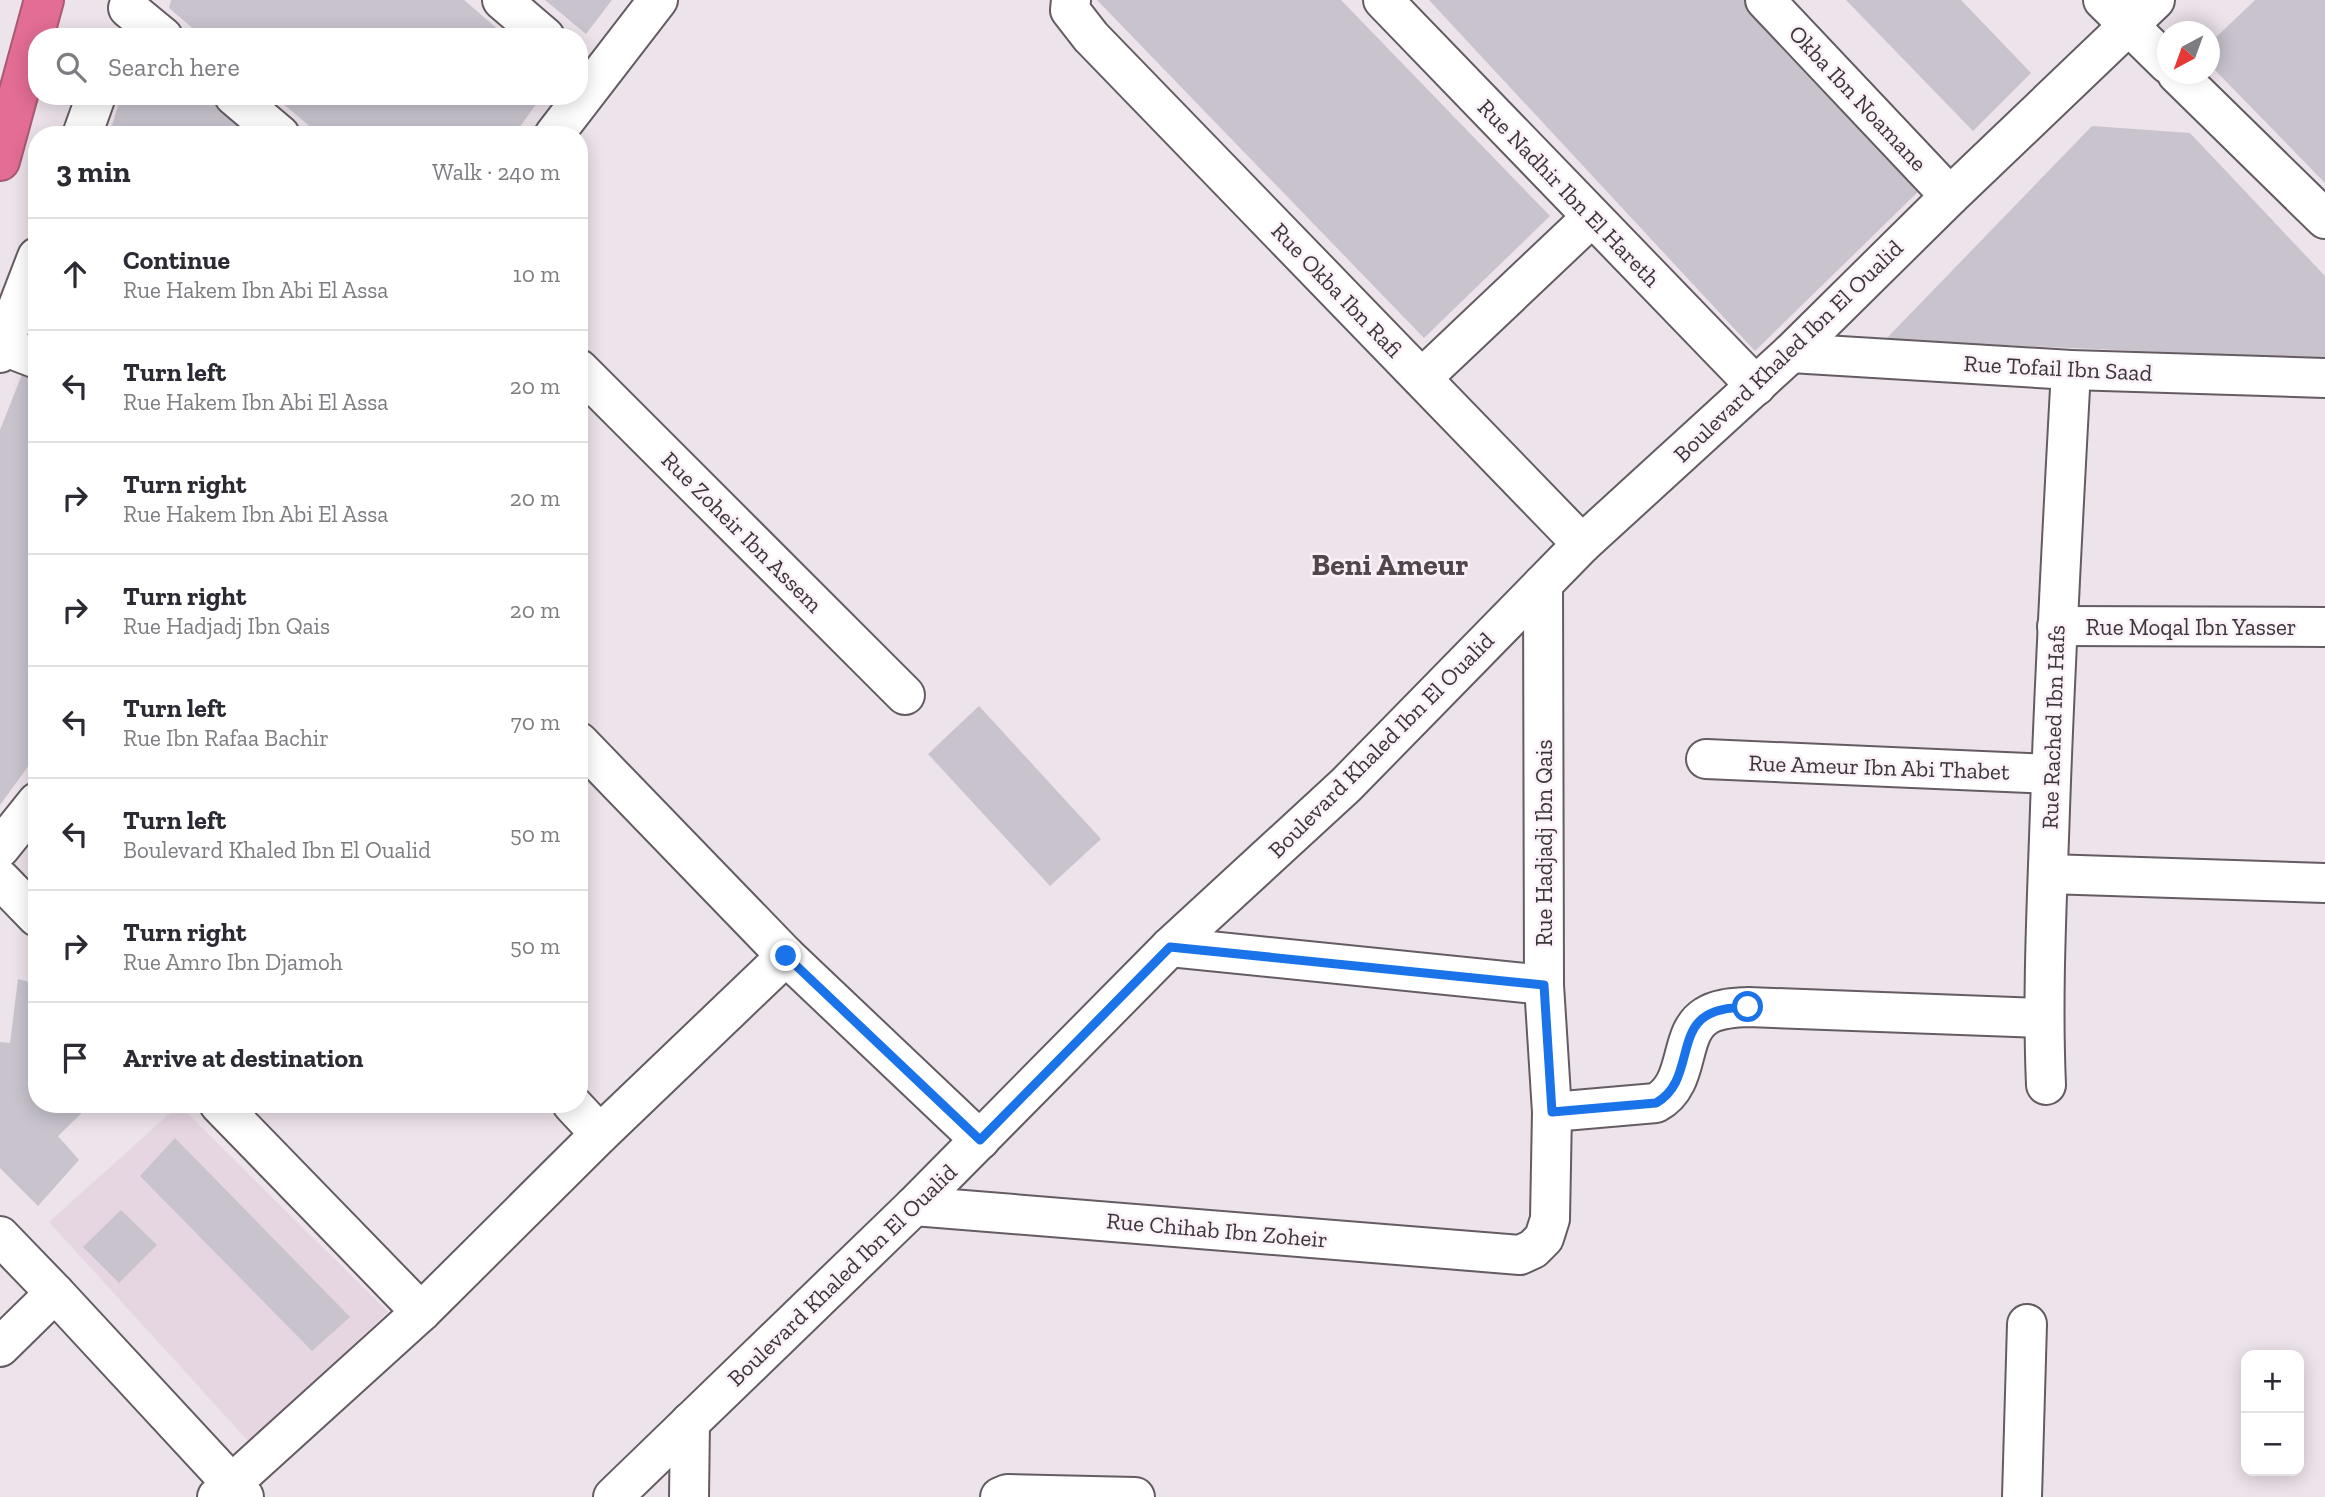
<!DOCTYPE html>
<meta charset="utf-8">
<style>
body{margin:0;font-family:"Zilla Slab",serif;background:#f2f2f3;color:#2b2b33}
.controls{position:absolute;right:21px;bottom:21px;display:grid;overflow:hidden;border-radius:14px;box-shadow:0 4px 18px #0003}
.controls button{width:63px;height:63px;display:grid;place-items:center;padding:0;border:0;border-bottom:2px solid #e1e1e2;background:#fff;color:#2b2b33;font:35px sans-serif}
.compass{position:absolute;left:2157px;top:21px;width:63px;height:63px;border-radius:50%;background:#fff;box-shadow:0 4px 18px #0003;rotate:221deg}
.stop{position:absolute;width:21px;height:21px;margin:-16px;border:5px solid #1a73e8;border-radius:50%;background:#fff}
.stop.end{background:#1a73e8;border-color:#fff;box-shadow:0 2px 7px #0008}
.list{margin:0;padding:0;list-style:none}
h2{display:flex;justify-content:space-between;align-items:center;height:91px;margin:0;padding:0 28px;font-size:30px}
h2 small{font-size:23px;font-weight:400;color:#7c7c81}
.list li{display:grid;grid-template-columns:46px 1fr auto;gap:21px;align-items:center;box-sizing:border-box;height:112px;padding:0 28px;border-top:2px solid #e1e1e2}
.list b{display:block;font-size:26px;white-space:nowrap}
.list p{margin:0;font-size:23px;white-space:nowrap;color:#7c7c81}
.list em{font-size:23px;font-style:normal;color:#7c7c81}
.icon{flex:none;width:38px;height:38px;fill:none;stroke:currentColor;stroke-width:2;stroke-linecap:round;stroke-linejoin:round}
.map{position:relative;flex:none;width:2325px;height:1497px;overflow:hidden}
.search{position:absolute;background:#fff;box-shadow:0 4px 18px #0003;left:28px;top:28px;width:560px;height:77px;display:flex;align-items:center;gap:18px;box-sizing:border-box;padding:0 24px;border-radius:28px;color:#7c7c81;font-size:26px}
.panel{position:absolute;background:#fff;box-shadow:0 4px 18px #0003;left:28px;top:126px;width:560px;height:987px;border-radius:28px}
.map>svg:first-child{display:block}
</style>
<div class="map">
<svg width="2325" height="1497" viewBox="0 0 2325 1497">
<rect width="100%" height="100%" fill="#ede3eb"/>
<!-- built -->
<path fill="#e6d6e2" d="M 179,1105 L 388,1312 L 249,1442 L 49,1222 Z"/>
<!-- building -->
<g fill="#c8c3cd">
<path d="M 171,0 L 464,0 L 507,37 L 203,37 L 169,8 Z"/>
<path d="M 545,0 L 612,0 L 586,34 Z"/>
<path d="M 1097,0 L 1341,0 L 1550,216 L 1424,338 Z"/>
<path d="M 1429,0 L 1753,0 L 1927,183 L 1755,351 Z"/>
<path d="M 1846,0 L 1961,0 L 2031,73 L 1973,131 Z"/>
<path d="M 2255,0 L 2325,0 L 2325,183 L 2210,65 L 2210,43 Z"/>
<path d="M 121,96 L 208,96 L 252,135 L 109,135 Z"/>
<path d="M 274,96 L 542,96 L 514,135 L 320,135 Z"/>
<path d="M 2092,126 L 2190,133 L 2325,276 L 2325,359 L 1885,340 Z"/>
<path d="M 23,372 L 37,376 L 37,754 L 0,805 L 0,430 Z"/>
<path d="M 979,706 L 1101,839 L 1050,886 L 928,754 Z"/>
<path d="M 18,979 L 37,984 L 37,1104 L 91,1104 L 58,1136 L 79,1160 L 38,1206 L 0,1168 L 0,1042 L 10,1043 Z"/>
<path d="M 175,1138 L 350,1317 L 312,1351 L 140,1176 Z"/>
<path d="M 121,1210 L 157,1245 L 119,1283 L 83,1247 Z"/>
</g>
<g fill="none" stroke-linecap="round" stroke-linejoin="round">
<!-- minor casing -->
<g stroke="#645c62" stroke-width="42">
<g id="minor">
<path d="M 502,0 L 545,37"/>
<path d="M 1071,0 L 1070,10 L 1091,37 L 1582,544"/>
<path d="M 1383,0 L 1756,386"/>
<path d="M 1765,0 L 1950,196"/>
<path d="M 2103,0 L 2168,64"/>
<path d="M 128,8 L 163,37"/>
<path d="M 2177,74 L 2325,219"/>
<path d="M 234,96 L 280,135"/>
<path d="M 82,135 L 96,96"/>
<path d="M 554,135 L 658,0"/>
<path d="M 3,346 L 37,359"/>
<path d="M 0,353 L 37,257"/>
<path d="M 1791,353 L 2071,370 L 2325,378"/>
<path d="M 579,369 L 905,695"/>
<path d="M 1422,378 L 1592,217"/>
<path d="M 2057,626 L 2325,627"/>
<path d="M 579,742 L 786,956 L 980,1140"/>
<path d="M 1706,759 L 2051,774"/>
<path d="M 0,848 L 37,802"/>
<path d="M 2048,874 L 2325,883"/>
<path d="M 0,879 L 37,917"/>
<path d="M 1170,947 L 1544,985"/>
<path d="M 2046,1085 C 2042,993 2047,901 2050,809 C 2055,663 2063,517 2071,370"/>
<path d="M 219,1104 L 421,1312"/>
<path d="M 572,1104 L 600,1134"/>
<path d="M 1552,1112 L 1656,1103 C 1692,1083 1677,1034 1706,1016 C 1718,1008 1734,1008 1748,1007 L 2043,1018"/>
<path d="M 914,1206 L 1520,1255 L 1533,1249 L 1544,1238 L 1550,1219 L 1552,1112 L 1544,985 L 1543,584"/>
<path d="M 0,1236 L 55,1293 L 244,1497"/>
<path d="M 0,1347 L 55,1293"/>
<path d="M 217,1497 L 421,1312 L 600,1134 L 786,956"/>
<path d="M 613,1497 L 914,1206 L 1170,947 L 1346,785 L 1582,544 L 1791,353 L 1950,196 L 2155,0"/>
<path d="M 689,1497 L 690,1422"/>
<path d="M 1000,1497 L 1007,1494 L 1135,1497"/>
<path d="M 2022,1497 L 2027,1324"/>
</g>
</g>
<!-- highway casing -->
<g stroke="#a85a74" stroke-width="42">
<path id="highway" d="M 0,161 L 44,0"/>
</g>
<!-- minor -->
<use href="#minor" stroke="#fff" stroke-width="38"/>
<!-- highway -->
<use href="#highway" stroke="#e36d94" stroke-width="38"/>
</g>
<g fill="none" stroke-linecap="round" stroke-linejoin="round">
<!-- route -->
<path stroke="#1a73e8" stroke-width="9" d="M 786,956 L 980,1140 L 1170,947 L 1544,985 L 1552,1112 L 1656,1103 C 1692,1083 1677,1034 1706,1016 C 1718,1008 1734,1008 1748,1007"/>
</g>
<g text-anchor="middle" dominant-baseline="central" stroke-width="5" stroke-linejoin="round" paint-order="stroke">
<!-- street labels -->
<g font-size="23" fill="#3a3639" stroke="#fbf0f8">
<text transform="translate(1858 98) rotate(47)">Okba Ibn Noamane</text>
<text transform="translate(1569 193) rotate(46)">Rue Nadhir Ibn El Hareth</text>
<text transform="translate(1337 290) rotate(46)">Rue Okba Ibn Rafi</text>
<text transform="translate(1788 351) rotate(-44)">Boulevard Khaled Ibn El Oualid</text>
<text transform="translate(2058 368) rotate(3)">Rue Tofail Ibn Saad</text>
<text transform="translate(742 532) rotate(45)">Rue Zoheir Ibn Assem</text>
<text x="2191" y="627">Rue Moqal Ibn Yasser</text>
<text transform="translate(2053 727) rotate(-88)">Rue Rached Ibn Hafs</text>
<text transform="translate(1381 745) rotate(-45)">Boulevard Khaled Ibn El Oualid</text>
<text transform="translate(1879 767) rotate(2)">Rue Ameur Ibn Abi Thabet</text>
<text transform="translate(1544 843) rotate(-90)">Rue Hadjadj Ibn Qais</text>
<text transform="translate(1217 1230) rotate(5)">Rue Chihab Ibn Zoheir</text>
<text transform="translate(842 1275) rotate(-44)">Boulevard Khaled Ibn El Oualid</text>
</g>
<!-- district labels -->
<g font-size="30" font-weight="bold" fill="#50474d" stroke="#fbf0f8">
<text x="1390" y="565">Beni Ameur</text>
</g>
</g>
</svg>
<div class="controls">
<button>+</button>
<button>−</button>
</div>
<svg class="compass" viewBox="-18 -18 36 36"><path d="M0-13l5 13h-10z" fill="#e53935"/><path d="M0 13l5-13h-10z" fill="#7c7c81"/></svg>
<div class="stop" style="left:1748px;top:1007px"></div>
<div class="stop end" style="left:786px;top:956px"></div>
<div class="search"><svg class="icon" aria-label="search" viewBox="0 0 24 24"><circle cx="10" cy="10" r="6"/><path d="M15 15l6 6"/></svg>Search here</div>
<section class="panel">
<h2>3 min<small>Walk · 240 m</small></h2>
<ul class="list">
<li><svg class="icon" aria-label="ahead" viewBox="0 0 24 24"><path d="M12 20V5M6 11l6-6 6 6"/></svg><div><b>Continue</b><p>Rue Hakem Ibn Abi El Assa</p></div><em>10 m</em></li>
<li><svg class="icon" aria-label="left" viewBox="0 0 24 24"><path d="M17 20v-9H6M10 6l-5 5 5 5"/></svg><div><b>Turn left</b><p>Rue Hakem Ibn Abi El Assa</p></div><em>20 m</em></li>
<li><svg class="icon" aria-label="right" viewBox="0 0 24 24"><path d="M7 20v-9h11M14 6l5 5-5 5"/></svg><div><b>Turn right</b><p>Rue Hakem Ibn Abi El Assa</p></div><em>20 m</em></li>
<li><svg class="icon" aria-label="right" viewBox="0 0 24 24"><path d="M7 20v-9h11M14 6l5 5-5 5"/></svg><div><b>Turn right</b><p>Rue Hadjadj Ibn Qais</p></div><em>20 m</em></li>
<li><svg class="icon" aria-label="left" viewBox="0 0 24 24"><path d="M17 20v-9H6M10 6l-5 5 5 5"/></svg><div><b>Turn left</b><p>Rue Ibn Rafaa Bachir</p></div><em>70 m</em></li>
<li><svg class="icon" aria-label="left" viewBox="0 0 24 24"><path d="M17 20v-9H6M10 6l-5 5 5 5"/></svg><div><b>Turn left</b><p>Boulevard Khaled Ibn El Oualid</p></div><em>50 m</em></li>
<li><svg class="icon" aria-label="right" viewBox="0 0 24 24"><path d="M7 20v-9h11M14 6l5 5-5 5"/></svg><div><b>Turn right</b><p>Rue Amro Ibn Djamoh</p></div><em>50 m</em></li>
<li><svg class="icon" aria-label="arrive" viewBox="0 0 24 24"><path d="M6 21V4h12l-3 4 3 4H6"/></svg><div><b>Arrive at destination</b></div></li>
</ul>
</section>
</div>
